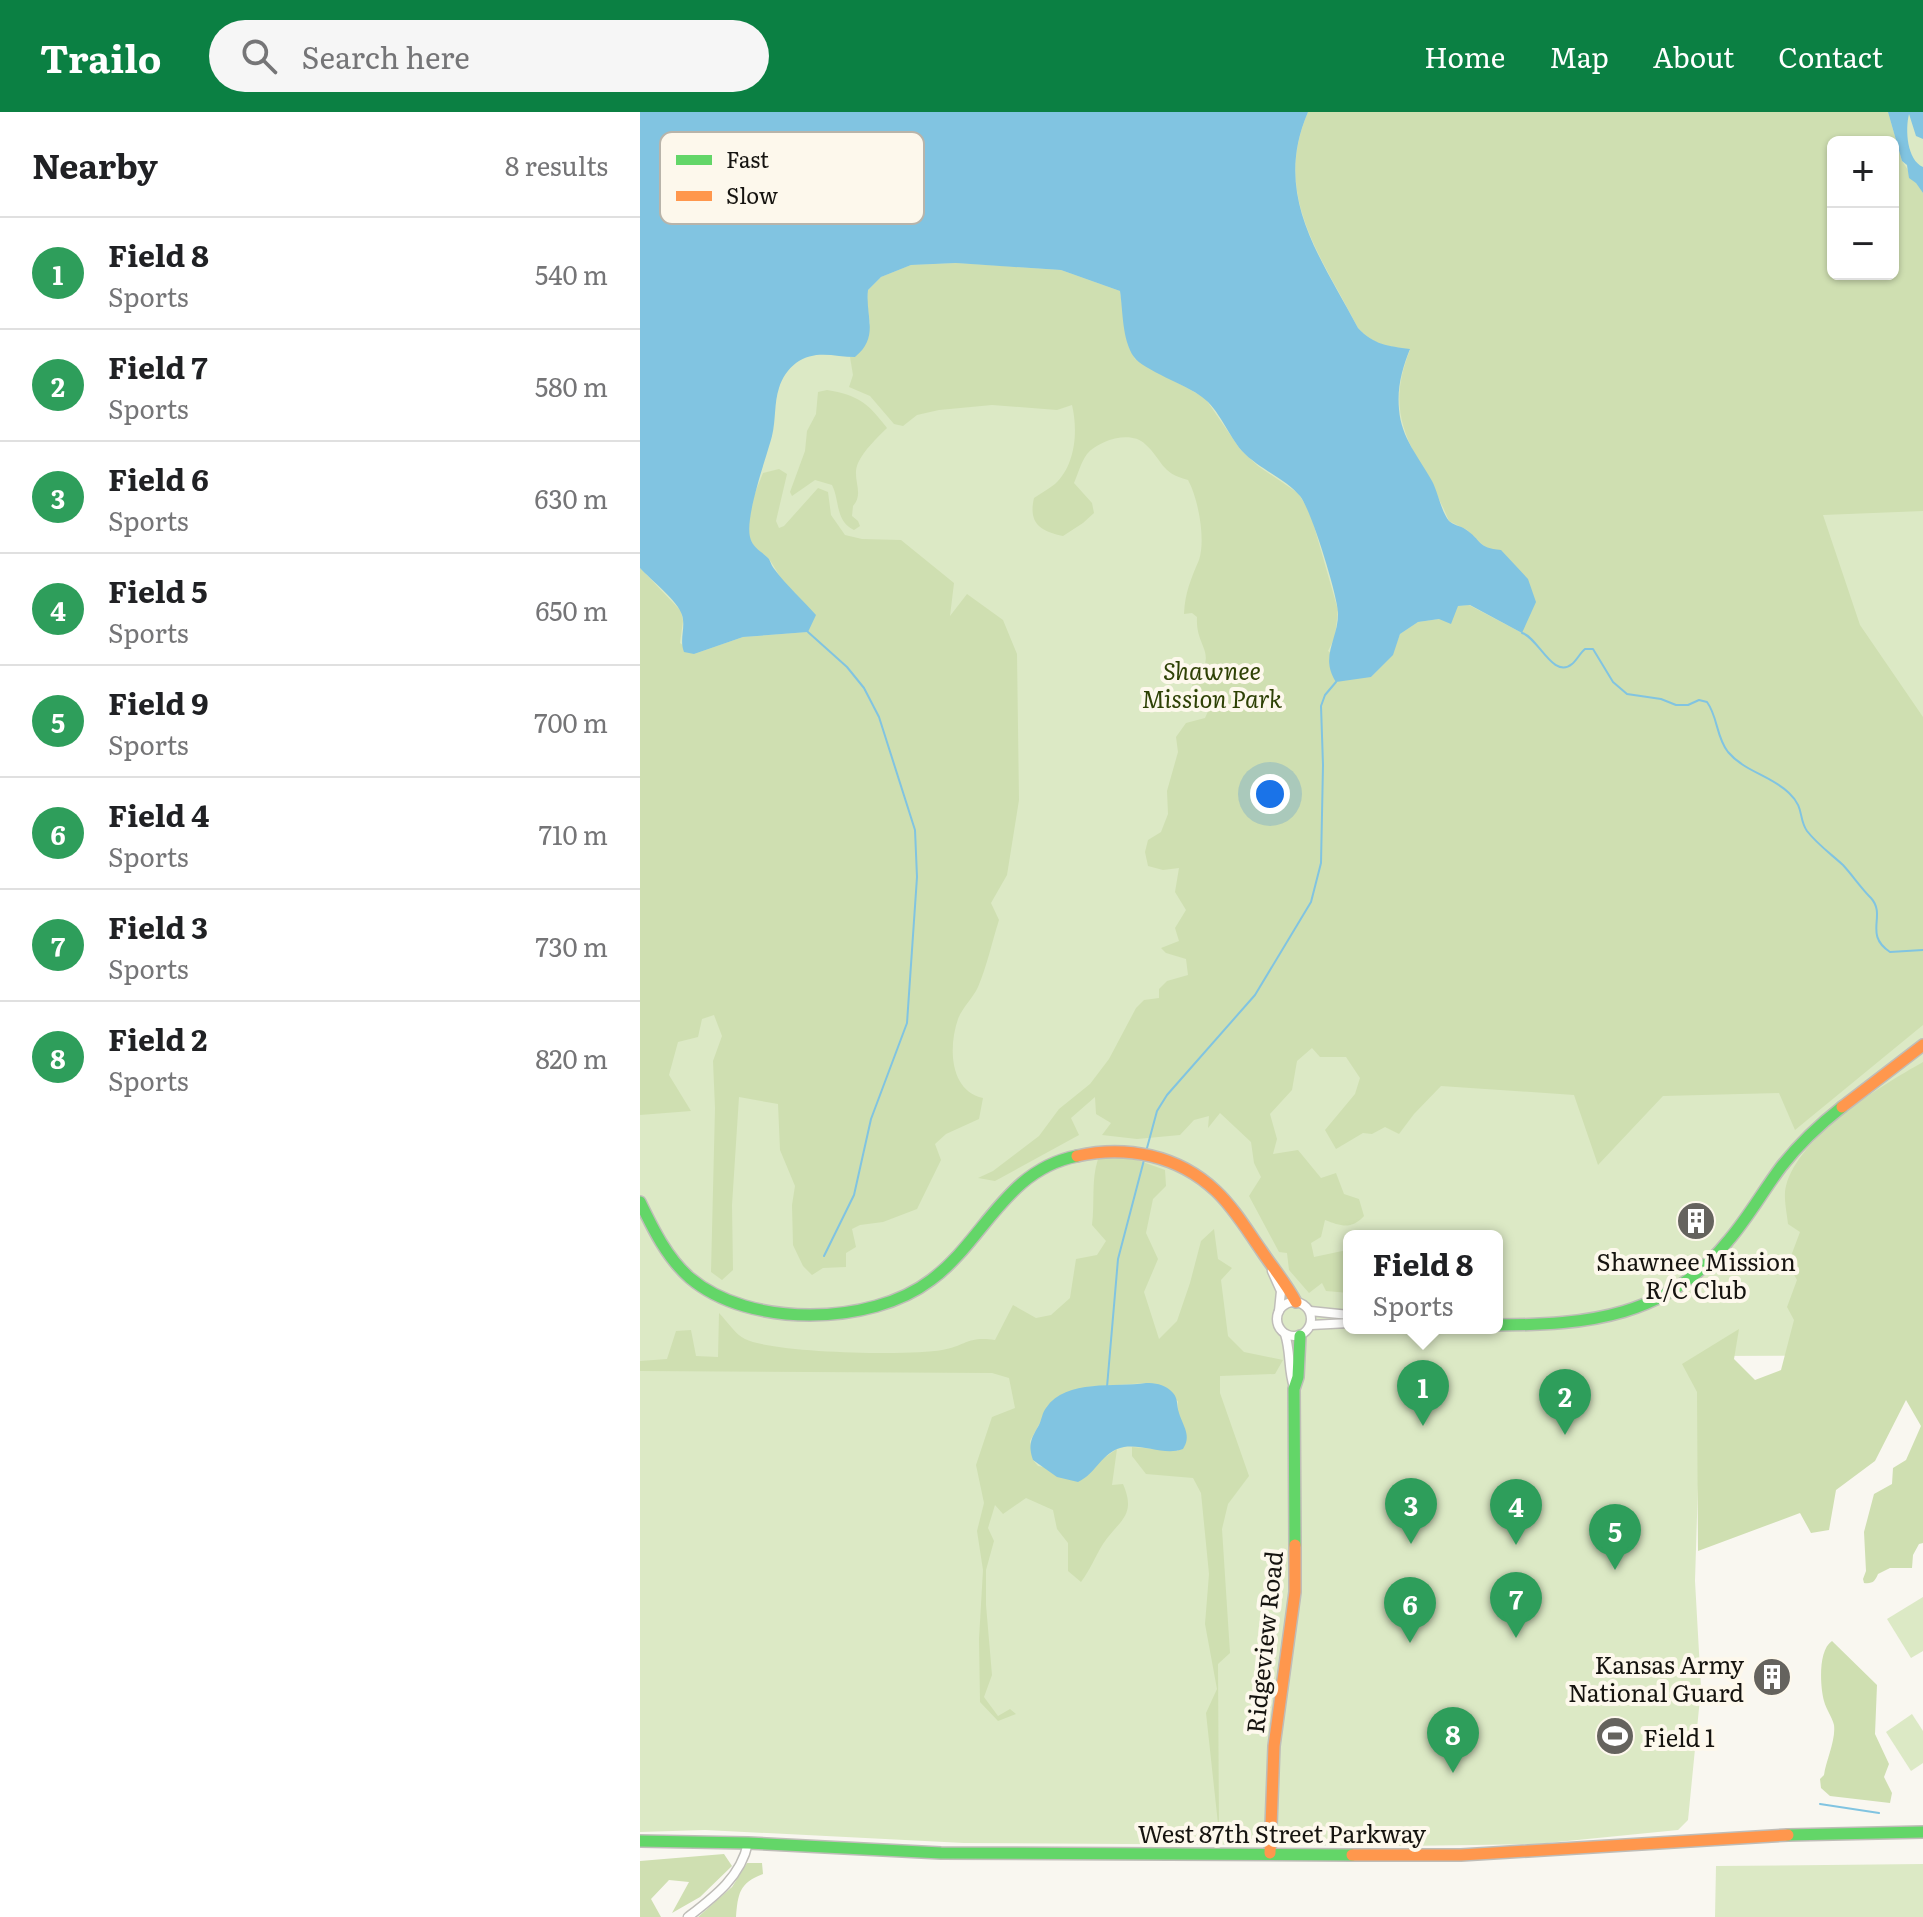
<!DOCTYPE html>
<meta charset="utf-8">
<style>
body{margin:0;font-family:Literata,serif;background:#f6f6f6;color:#202124}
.controls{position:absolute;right:24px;top:24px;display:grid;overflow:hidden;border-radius:12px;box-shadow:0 2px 6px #0004}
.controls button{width:72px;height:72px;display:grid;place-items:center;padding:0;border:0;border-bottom:2px solid #e0e0e0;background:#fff;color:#202124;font:40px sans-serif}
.you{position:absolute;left:630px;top:682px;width:28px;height:28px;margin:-20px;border:6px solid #fff;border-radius:50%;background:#1a73e8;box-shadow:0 0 0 12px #1a73e833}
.badge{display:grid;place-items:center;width:52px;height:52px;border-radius:50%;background:#0b8043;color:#fff;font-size:26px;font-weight:700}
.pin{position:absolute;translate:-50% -66px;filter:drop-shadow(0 2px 4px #0008)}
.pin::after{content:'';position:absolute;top:42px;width:28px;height:24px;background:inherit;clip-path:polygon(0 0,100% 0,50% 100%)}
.popup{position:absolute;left:703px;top:1118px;width:160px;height:104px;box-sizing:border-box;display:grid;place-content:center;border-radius:12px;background:#fff;filter:drop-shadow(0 2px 6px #0005);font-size:26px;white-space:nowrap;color:#757577}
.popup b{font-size:30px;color:#202124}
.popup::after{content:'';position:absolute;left:50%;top:100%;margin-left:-16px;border:16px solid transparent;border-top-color:#fff}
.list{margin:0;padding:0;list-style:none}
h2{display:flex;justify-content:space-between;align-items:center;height:104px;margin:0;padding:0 32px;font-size:34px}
h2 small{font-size:26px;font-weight:400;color:#757577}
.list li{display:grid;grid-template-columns:52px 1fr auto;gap:24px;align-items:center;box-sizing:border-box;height:112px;padding:0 32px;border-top:2px solid #e0e0e0}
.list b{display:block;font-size:30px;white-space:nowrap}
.list p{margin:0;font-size:26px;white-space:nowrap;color:#757577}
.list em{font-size:26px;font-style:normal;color:#757577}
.icon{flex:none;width:44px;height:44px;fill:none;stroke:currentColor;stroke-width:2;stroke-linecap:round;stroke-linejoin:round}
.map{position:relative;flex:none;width:1283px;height:1805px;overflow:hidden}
header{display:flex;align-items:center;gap:48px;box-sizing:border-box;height:112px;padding:0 40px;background:#0b8043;color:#fff}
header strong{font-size:38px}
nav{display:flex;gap:44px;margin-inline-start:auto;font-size:28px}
.search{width:560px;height:72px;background:#f6f6f6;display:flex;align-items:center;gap:20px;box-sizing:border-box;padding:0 28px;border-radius:44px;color:#757577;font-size:30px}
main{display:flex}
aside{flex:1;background:#fff}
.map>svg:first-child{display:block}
</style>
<header>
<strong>Trailo</strong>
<div class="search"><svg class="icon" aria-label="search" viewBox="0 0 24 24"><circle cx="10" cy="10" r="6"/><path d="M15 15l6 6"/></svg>Search here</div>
<nav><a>Home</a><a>Map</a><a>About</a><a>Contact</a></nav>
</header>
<main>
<aside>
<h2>Nearby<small>8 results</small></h2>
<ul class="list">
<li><span class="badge" style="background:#2e9e5b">1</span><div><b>Field 8</b><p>Sports</p></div><em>540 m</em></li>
<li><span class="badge" style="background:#2e9e5b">2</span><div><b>Field 7</b><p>Sports</p></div><em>580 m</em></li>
<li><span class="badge" style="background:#2e9e5b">3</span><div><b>Field 6</b><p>Sports</p></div><em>630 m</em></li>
<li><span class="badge" style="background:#2e9e5b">4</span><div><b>Field 5</b><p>Sports</p></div><em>650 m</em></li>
<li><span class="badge" style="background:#2e9e5b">5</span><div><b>Field 9</b><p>Sports</p></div><em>700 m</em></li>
<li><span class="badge" style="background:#2e9e5b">6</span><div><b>Field 4</b><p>Sports</p></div><em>710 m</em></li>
<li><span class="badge" style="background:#2e9e5b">7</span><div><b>Field 3</b><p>Sports</p></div><em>730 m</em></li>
<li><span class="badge" style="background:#2e9e5b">8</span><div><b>Field 2</b><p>Sports</p></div><em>820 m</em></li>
</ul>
</aside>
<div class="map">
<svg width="1283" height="1805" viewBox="0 0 1283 1805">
<rect width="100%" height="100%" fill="#f9f7f0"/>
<!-- green -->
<g fill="#dce9c5" fill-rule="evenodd">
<path d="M 0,0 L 1283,0 L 1283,1243 L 1062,1244 L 1055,1469 L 1061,1576 L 1048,1708 L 1038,1718 L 897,1732 L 762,1734 L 324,1731 L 65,1718 L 0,1720 ZM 1193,30 L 1253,30 L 1253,162 L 1193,162 ZM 709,1124 L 857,1124 L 857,1216 L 709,1216 Z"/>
<path d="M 1283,1485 L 1283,1539 L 1271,1546 L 1247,1507 Z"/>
<path d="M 1272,1602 L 1283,1619 L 1283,1651 L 1271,1659 L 1246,1620 Z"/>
<path d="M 1283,1752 L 1283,1805 L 1075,1805 L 1076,1754 Z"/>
</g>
<!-- forest -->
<g fill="#cfdfb1" fill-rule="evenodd">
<path d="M 668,0 L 1248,0 L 1262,49 L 1283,81 L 1283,399 L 1183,403 L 1220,513 L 1283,605 L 1283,913 L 1155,1018 L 1139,981 L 1023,984 L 958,1053 L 934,983 L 801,974 L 774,1002 L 759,1022 L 745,1015 L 732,1022 L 723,1021 L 696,1037 L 685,1018 L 715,982 L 720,966 L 706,945 L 680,945 L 672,936 L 657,949 L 652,978 L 630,1002 L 637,1027 L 633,1042 L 658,1038 L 681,1066 L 696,1061 L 704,1082 L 719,1087 L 724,1104 C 711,1118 701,1114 685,1108 L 681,1125 L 671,1131 L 674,1145 L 707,1138 L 709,1159 L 704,1167 L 709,1173 L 709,1181 L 686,1179 L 682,1171 L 669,1181 L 649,1158 L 647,1141 L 639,1140 L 609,1084 L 621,1065 L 614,1051 L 611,1030 L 580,1001 L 568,1016 L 569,1004 L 554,1008 L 540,1023 L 497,1027 L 462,1023 L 471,1011 L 456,1002 L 455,985 L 431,1006 L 439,1023 L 355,1069 L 338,1066 L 353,1059 L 399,1024 L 419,997 L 450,972 L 469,947 L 496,896 L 504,888 L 519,886 L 519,877 L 527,869 L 548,863 L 546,847 L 526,841 L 521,836 L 539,829 L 535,816 L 546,798 L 535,780 L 539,756 L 523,758 L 508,754 L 505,740 L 508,728 L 521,720 L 528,702 L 527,679 L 538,640 L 536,625 L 546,611 L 565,606 L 570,595 L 559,588 L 552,573 C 581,539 555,538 557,505 L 552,501 L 544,502 C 545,480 551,467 559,448 C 566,427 558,386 548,368 C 520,361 523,348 505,332 C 491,318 459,328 447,342 C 441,350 438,362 434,371 L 452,391 L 454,401 L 443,411 L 423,424 C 401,419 388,412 394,386 C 401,381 409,377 415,372 C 436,353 438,318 432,293 L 417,298 L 352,293 L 299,298 L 277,303 L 263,314 L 254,312 L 230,284 L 209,275 L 213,263 L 210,245 L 215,245 L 230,211 L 227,190 L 228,178 L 241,165 L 271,153 L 317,151 L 421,158 L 480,179 L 488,233 L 495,247 L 565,286 L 600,337 L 618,354 L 658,381 L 670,400 L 698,498 L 695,525 L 688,539 L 731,565 L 752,543 L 760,522 L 778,510 L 799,507 L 817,494 L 829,493 L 882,521 L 847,437 L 827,418 L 809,409 C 783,344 739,314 770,238 C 747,234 734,233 718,216 C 681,143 632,84 668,0 ZM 1193,30 L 1253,30 L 1253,162 L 1193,162 Z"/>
<path d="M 187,278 C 218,283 228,291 247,316 C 237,326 224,338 218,351 C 211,367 225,381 213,394 L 212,404 L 218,409 L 220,414 L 214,418 C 195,409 200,389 192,373 L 175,368 L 152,384 L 150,380 L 165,339 L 167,319 L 176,302 L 178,280 Z"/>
<path d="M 139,357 L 147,362 L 136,409 L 139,416 L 144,414 L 178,376 L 188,380 L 191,403 L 205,423 L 222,427 L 261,428 L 314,471 L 310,504 L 327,482 L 363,508 L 377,542 L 379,688 L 367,763 L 351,791 L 359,808 C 352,830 347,854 338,875 C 333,886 322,896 318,907 C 308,936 310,979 343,986 L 339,1007 L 306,1022 L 295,1032 L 301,1048 L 277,1097 L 243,1110 L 220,1113 L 212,1117 L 216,1135 L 206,1141 L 206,1155 L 183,1156 L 172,1163 L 163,1154 L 153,1133 L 152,1093 L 155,1074 L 140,1038 L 138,992 L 99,985 L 92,1093 L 93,1158 L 82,1168 L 71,1160 L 75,996 L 73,949 L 82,924 L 74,903 L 62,907 L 58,925 L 38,930 L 29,963 L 51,999 L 0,1003 L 0,456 L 41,499 L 43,509 L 40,531 L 54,542 L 103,525 L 168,520 C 157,501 141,463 129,447 C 125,442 118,440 114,434 C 100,414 115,381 123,361 Z"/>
<path d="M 1283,950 L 1283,1431 L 1279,1432 L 1273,1443 L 1272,1456 L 1250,1456 L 1238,1462 C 1235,1469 1233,1472 1224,1471 L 1223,1467 L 1226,1459 L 1224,1420 L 1234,1382 L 1252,1372 L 1253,1356 L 1266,1348 L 1281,1314 L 1266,1288 L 1235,1349 L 1196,1378 L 1189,1418 L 1171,1421 L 1160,1401 L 1058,1439 L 1057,1280 L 1042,1252 L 1099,1217 L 1094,1247 L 1115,1268 L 1141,1258 L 1154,1208 L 1147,1195 L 1157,1168 L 1148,1152 L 1160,1120 L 1148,1112 C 1147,1101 1143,1085 1146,1074 C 1160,1023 1239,975 1283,950 Z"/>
<path d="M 489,1045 L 525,1058 L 526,1074 L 513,1087 L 506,1121 L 518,1147 L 504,1180 L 519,1227 L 537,1209 L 550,1171 L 561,1129 L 574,1117 L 578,1147 L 592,1156 L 581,1168 L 588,1224 L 604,1240 L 643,1248 L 635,1262 L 580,1264 L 580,1281 L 609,1364 L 588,1392 L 582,1417 L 590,1541 L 578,1552 L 579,1721 L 566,1601 L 577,1577 L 565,1512 L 569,1462 L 561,1381 L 553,1366 L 506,1362 L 492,1344 L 492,1335 L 538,1339 L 538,1289 L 506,1271 L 447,1275 L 402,1307 L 390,1329 L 393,1348 L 398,1354 L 448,1363 L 458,1350 L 477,1337 L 472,1373 L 483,1372 C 497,1404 479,1408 463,1432 C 455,1445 450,1458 441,1470 L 428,1459 L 428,1431 L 417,1417 L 413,1398 L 386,1386 L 363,1402 L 355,1393 L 348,1416 L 354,1429 L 346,1458 L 346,1493 L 352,1563 L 344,1585 L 358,1604 L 370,1597 L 376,1602 L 358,1609 L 340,1590 L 339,1527 L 343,1458 L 337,1419 L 344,1391 L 336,1353 L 352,1305 L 375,1296 L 369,1266 L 352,1261 L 0,1259 L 0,1249 L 27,1247 L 36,1219 L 51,1218 L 56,1244 L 78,1245 L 79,1201 C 87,1209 96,1223 105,1227 C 133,1241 269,1244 302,1238 C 326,1234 327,1224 355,1228 L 373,1193 L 396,1206 L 411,1203 L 430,1186 L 436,1147 L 457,1143 L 466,1129 L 452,1113 C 455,1090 451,1068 458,1047 Z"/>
<path d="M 1192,1529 L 1237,1573 L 1235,1622 L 1249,1652 L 1244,1665 L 1252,1681 L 1250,1691 L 1190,1684 L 1181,1676 L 1180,1667 L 1184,1663 C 1186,1648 1196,1628 1194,1613 C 1192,1605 1186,1597 1184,1589 C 1180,1574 1178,1538 1192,1529 Z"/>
<path d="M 84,1742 L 92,1754 L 60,1785 L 32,1801 L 49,1770 L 29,1768 L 11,1787 L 21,1805 L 0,1805 L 0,1749 Z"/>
<path d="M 107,1751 L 122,1751 L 123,1762 C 99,1771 98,1782 96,1805 L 58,1805 L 92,1775 Z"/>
</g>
<!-- water -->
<g fill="#81c4e1">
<path d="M 0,0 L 668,0 C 632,83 680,144 718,216 C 734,233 748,234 770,237 C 762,257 757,275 759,297 C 761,326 779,345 792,369 C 798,380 801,399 809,409 C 813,413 821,414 825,417 C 842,428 837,436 861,438 L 888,467 L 896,490 L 882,521 L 830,493 L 818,494 L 811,512 L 799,507 L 778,510 L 760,522 L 753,543 L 731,565 L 696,570 C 679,544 699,527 698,500 C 697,482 671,397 660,384 C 646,367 619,357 602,339 C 588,323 579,297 562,285 C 547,273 503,258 494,245 C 482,228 483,199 480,179 L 421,158 L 316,151 L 271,153 L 241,165 L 228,178 C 225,205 240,224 215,245 C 195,245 175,237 156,251 C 148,257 142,266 139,276 C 134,291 136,308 132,324 C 126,347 105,404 110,425 C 113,437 122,439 129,447 C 131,451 132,455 135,458 C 147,474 163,488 176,503 L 168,520 L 103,525 L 54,542 L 44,540 C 39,527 46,516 42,503 C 39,490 10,467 0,456 Z"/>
<path d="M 1248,0 L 1283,0 L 1283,27 L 1276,24 L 1269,2 C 1265,18 1267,48 1283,55 L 1283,81 L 1276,71 L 1269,66 L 1267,53 L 1262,49 Z"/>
<path d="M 506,1271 C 515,1271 523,1272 530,1278 C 539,1285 536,1292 539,1301 C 543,1314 552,1324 543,1337 C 525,1344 504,1332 484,1335 C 462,1339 456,1362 438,1370 L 417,1365 L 393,1348 C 388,1332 391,1327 399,1313 C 402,1307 402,1301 406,1296 C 426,1266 476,1276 506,1271 Z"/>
</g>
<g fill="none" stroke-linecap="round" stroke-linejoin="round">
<!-- stream -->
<g stroke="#81c4e1" stroke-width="2">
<path d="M 168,520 L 207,555 L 224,576 L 239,605 L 275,718 L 277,765 L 267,911 L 231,1007 L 214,1083 L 184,1144"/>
<path d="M 882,521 C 898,525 913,568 932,552 C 937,548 940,541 945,537 L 953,537 L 973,570 L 987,582 L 1021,587 L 1036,593 L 1048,593 L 1059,588 L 1067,590 C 1078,605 1076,625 1088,640 C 1105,660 1132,664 1149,681 C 1165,696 1158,706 1167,719 C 1177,732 1191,742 1203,753 C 1213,764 1221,776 1231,786 C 1247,804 1223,822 1250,840 L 1283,838"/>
<path d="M 507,1036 L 517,999 L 527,983 L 615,883 L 671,790 L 681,751 L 683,653 L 681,594 L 685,583 L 696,570"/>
<path d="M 467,1275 L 478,1147 L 504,1048"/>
<path d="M 1180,1692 L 1239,1701"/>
</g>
<!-- street casing -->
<g stroke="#bfbdb8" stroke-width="11">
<g id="street">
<path d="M 632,1159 L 641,1179 L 639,1199"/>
<circle cx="654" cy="1207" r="17"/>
<path d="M 670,1199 L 709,1203"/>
<path d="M 671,1213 L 709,1211"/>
<path d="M 645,1222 C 651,1240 648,1258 654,1275"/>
<path d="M 48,1805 C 74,1785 101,1765 108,1731"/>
</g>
</g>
<!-- fast casing -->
<g stroke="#bfbdb8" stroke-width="14">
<g id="fast">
<path d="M 0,1090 C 13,1117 27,1146 50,1166 C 109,1216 231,1214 291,1168 C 344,1129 365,1058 437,1044"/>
<path d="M 857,1213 C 948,1213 1027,1205 1088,1129 C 1108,1106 1123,1079 1141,1055 C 1159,1032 1179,1013 1202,995"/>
<path d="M 655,1433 L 654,1277 L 658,1265 L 660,1224"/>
<path d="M 1148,1723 L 1283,1720"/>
<path d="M 0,1729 L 108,1731 L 301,1741 L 712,1743"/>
</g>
</g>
<!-- slow casing -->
<g stroke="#bfbdb8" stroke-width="14">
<g id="slow">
<path d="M 1202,995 L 1283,933"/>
<path d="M 437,1044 C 486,1033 538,1043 576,1079 C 594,1096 607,1118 621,1138 C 633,1156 646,1171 656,1190"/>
<path d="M 630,1741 L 634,1634 L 655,1480 L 655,1433"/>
<path d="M 712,1743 L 821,1743 L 1148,1723"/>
</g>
</g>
<!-- street -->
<use href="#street" stroke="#fefefd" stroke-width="8"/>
<!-- fast -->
<use href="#fast" stroke="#63d668" stroke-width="11"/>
<!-- slow -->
<use href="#slow" stroke="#ff974d" stroke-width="11"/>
</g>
<!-- icons -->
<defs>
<g id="building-disc" transform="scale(2)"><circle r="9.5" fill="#65635e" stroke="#fdf8ec"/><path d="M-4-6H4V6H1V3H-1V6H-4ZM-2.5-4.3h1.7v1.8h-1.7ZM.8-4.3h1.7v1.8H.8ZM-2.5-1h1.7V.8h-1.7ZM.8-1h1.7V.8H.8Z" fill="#fff"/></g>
<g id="stadium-disc" transform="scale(2)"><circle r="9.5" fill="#65635e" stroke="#fdf8ec"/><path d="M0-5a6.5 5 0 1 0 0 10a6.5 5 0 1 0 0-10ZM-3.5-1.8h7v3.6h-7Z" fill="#fff"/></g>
</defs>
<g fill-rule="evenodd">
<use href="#building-disc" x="1056" y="1109"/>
<use href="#building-disc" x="1132" y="1565"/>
<use href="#stadium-disc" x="975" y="1624"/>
</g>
<g text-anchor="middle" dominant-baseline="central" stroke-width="8" stroke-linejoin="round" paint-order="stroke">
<!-- park labels -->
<g font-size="24" font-style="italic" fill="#2e4105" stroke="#fdf8ec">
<text x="572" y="557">Shawnee<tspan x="572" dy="28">Mission Park</tspan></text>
</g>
<!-- poi labels -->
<g font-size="24" fill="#161410" stroke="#fdf8ec">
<text x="1056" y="1148">Shawnee Mission<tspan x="1056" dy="28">R/C Club</tspan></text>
<text x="1104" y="1551" text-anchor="end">Kansas Army<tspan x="1104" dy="28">National Guard</tspan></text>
<text x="1003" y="1624" text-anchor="start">Field 1</text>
</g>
<!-- street labels -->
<g font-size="24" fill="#161410" stroke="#fdf8ec">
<text transform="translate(623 1530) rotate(-84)">Ridgeview Road</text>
<text x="642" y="1720">West 87th Street Parkway</text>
</g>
</g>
<!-- legend -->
<rect x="20" y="20" width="264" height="92" rx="12" fill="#fdf8ec" stroke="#b8b4aa" stroke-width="2"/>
<rect x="36" y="43" width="36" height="10" fill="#63d668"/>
<rect x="36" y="79" width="36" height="10" fill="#ff974d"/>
<g font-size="22" fill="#161410">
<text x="86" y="56">Fast</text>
<text x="86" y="92">Slow</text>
</g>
</svg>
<div class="controls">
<button>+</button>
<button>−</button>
</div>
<div class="you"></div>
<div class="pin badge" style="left:783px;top:1314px;background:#2e9e5b">1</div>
<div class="popup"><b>Field 8</b>Sports</div>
<div class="pin badge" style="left:925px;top:1323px;background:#2e9e5b">2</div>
<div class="pin badge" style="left:771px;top:1432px;background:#2e9e5b">3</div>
<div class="pin badge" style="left:876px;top:1433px;background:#2e9e5b">4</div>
<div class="pin badge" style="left:975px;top:1458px;background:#2e9e5b">5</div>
<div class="pin badge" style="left:770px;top:1531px;background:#2e9e5b">6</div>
<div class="pin badge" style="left:876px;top:1526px;background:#2e9e5b">7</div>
<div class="pin badge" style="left:813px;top:1661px;background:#2e9e5b">8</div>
</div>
</main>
